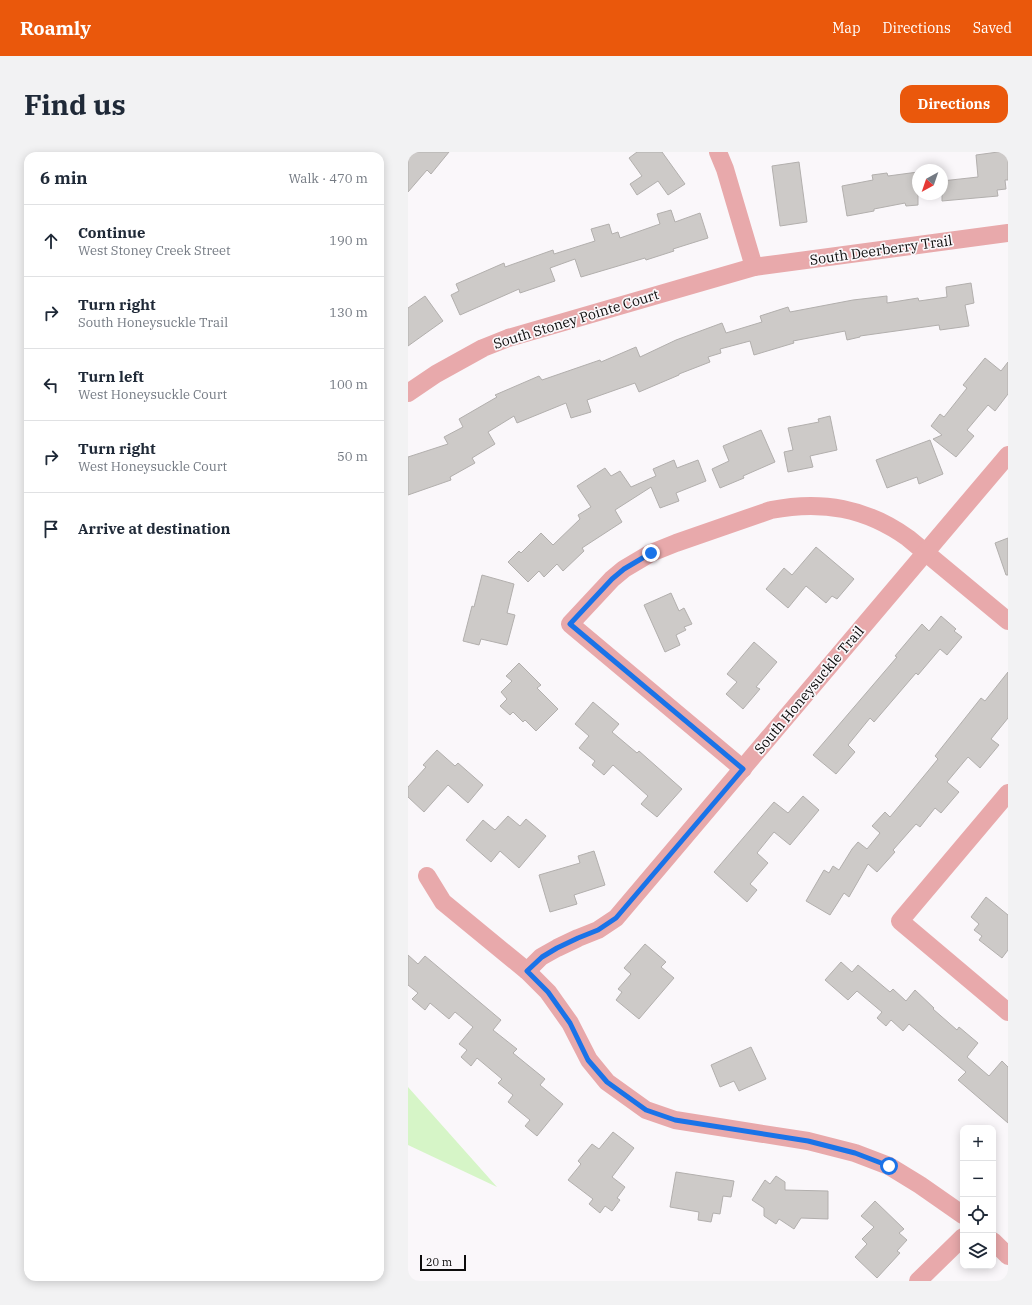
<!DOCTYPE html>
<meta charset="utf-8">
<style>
body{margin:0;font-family:"IBM Plex Serif",serif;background:#f2f2f3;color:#1f2937}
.controls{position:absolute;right:12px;bottom:12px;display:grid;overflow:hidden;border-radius:8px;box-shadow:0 2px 10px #0003}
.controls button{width:36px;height:36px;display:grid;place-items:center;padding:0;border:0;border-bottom:1px solid #e0e1e3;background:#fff;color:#1f2937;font:20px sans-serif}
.compass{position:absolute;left:504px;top:12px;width:36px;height:36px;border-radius:50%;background:#fff;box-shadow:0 2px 10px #0003;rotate:220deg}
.scale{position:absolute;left:12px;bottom:10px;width:46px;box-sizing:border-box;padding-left:4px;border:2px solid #0d0c0c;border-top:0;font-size:11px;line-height:14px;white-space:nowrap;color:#0d0c0c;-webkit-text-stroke:3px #faf7fa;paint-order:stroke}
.stop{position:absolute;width:12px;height:12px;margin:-9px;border:3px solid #1a73e8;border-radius:50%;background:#fff}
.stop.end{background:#1a73e8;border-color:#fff;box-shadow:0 1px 4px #0008}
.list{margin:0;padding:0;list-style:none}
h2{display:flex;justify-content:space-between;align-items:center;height:52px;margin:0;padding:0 16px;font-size:17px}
h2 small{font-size:13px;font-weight:400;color:#747a83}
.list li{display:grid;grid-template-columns:26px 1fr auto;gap:12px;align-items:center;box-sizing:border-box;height:72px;padding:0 16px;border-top:1px solid #e0e1e3}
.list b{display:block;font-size:15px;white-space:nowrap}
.list p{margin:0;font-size:13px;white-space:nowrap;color:#747a83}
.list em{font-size:13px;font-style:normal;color:#747a83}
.icon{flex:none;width:22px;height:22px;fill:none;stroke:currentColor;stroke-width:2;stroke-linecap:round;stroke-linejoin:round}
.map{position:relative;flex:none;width:600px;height:1129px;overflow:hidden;border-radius:12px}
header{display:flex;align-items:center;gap:24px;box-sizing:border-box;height:56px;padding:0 20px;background:#ea580c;color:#fff}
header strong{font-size:19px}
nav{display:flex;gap:22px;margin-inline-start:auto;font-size:14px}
.intro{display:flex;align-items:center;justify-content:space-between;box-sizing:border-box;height:96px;padding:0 24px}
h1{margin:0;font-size:28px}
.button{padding:10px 18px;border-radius:12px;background:#ea580c;color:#fff;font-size:14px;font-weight:700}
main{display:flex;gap:24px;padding:0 24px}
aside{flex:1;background:#fff;border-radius:12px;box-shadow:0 2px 10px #0003}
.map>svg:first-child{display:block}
</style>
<header>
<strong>Roamly</strong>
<nav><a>Map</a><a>Directions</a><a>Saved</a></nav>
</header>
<div class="intro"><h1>Find us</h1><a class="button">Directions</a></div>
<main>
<aside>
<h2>6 min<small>Walk · 470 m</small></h2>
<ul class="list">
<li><svg class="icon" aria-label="ahead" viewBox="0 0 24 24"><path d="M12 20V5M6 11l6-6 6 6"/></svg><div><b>Continue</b><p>West Stoney Creek Street</p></div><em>190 m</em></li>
<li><svg class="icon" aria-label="right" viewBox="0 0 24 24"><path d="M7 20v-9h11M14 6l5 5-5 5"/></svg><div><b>Turn right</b><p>South Honeysuckle Trail</p></div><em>130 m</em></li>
<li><svg class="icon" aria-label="left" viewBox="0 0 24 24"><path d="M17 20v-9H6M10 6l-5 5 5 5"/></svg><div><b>Turn left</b><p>West Honeysuckle Court</p></div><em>100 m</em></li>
<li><svg class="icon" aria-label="right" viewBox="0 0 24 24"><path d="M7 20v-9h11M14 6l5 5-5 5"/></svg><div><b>Turn right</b><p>West Honeysuckle Court</p></div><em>50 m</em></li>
<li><svg class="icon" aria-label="arrive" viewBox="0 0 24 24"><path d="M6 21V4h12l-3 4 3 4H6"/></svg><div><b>Arrive at destination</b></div></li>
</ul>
</aside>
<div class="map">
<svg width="600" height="1129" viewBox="0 0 600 1129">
<rect width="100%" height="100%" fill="#faf7fa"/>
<!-- green -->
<path fill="#d6f5c7" d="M 0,934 L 0,935 L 89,1035 L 0,993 Z"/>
<!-- building -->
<g fill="#cdcac8" stroke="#b2afad">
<path d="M 0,0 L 41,0 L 23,22 L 19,18 L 0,40 Z"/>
<path d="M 229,0 L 254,0 L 277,32 L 260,43 L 250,29 L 229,43 L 222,32 L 234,24 L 221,6 Z"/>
<path d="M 590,0 L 600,0 L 600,28 L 597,28 L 598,37 L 589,38 L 590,44 L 534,49 L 534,29 L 570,25 L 568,3 Z"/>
<path d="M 391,10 L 399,70 L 372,74 L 364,14 Z"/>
<path d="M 510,20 L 510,53 L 498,54 L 497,51 L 466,57 L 466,59 L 439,64 L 434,34 L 465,28 L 464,23 L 479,21 L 480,24 Z"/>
<path d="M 263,58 L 267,70 L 292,61 L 300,86 L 265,97 L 266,99 L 238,108 L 237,106 L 173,125 L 167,107 L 142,116 L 147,129 L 112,141 L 111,137 L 52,163 L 43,143 L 51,139 L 48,132 L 96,111 L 97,115 L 145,98 L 146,102 L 187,89 L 183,77 L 201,72 L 204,82 L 210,80 L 212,86 L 252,72 L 249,62 Z"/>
<path d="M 563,131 L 566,151 L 557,153 L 561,174 L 532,178 L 531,173 L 452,184 L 452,185 L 439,188 L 437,179 L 385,189 L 386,191 L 346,203 L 342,189 L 312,197 L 313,201 L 300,205 L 302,210 L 271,222 L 271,223 L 231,240 L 227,231 L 179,248 L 183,260 L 163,266 L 158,251 L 109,271 L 106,264 L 80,280 L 87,292 L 64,306 L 67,311 L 42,325 L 43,328 L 0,343 L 0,305 L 40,292 L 36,285 L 55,275 L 51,267 L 89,245 L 87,243 L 131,224 L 134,228 L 192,208 L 193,210 L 228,195 L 232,205 L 268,188 L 314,171 L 318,181 L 354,170 L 352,164 L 380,155 L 382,160 L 445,148 L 479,144 L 479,151 L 510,146 L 511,149 L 539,145 L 538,135 Z"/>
<path d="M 17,144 L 35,169 L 0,194 L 0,156 Z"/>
<path d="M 577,206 L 593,219 L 600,210 L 600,242 L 587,259 L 580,253 L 559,278 L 566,284 L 548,305 L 525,287 L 534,283 L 523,274 L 532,262 L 536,265 L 559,236 L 555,233 Z"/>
<path d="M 422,264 L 429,298 L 402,304 L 405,315 L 380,320 L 376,300 L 385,298 L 380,276 L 411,270 L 410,267 Z"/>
<path d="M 353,278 L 367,310 L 335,324 L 336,326 L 312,336 L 304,317 L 321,309 L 315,294 Z"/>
<path d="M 522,288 L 535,322 L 511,332 L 509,325 L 479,336 L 468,308 Z"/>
<path d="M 266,308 L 269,316 L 290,308 L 298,329 L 268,341 L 271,349 L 252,356 L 243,335 L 207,358 L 214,370 L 174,396 L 176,399 L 155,419 L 149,412 L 136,425 L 131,419 L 120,430 L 100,410 L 111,399 L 113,401 L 133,381 L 145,393 L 172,367 L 170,363 L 183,355 L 169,334 L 197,316 L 203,324 L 212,319 L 223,335 L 248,324 L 245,317 Z"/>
<path d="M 600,386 L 600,423 L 598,423 L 587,391 Z"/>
<path d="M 408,395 L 446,427 L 429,447 L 424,444 L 418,451 L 398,434 L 380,456 L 358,437 L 376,416 L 384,423 Z"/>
<path d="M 74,423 L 106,432 L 99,461 L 107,463 L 99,493 L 73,487 L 71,493 L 55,489 L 64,454 L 66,455 Z"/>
<path d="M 263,441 L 271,459 L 276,456 L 284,472 L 276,475 L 278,478 L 268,483 L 272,493 L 257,500 L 236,453 Z"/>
<path d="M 533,464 L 548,477 L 546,479 L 554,485 L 539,503 L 532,497 L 510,523 L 508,521 L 466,570 L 462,566 L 440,593 L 447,600 L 428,622 L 405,603 L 489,505 L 487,504 L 514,472 L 521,479 Z"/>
<path d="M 346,490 L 369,510 L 348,535 L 352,537 L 335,557 L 318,542 L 329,530 L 319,522 Z"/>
<path d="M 111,511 L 133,533 L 129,536 L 150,557 L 128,579 L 117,568 L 115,570 L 105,560 L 102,563 L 92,554 L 99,547 L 93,540 L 104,529 L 98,524 Z"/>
<path d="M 600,520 L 600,566 L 583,587 L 591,593 L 572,616 L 560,605 L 539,630 L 551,640 L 533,661 L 527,656 L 512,675 L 508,672 L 485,698 L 487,700 L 469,720 L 460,712 L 441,745 L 436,741 L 422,763 L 398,749 L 416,718 L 421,721 L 425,714 L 431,718 L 444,697 L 450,690 L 459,697 L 472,681 L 464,674 L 477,660 L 482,665 L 530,607 L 527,604 L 573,546 L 577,549 Z"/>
<path d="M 185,550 L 211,572 L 204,580 L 229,601 L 231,599 L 274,637 L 249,665 L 233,652 L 240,644 L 205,613 L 196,623 L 184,613 L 187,609 L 171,596 L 181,584 L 167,572 Z"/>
<path d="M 29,598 L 47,614 L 50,611 L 75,633 L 60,651 L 40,633 L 16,660 L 0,645 L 0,635 L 18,615 L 15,613 Z"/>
<path d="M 395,644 L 411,658 L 382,693 L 366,680 L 349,701 L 360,711 L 342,732 L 349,738 L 339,750 L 306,720 L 366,650 L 380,661 Z"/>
<path d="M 100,664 L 112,674 L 118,667 L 138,684 L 111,716 L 92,699 L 83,710 L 58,688 L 75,668 L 87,678 Z"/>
<path d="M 186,699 L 197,733 L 166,743 L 169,752 L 142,760 L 131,723 L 172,711 L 170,704 Z"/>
<path d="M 578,745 L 600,763 L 600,798 L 594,806 L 571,788 L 574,784 L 566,778 L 571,772 L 563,765 Z"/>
<path d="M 237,792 L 258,810 L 253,815 L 266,826 L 231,867 L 208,848 L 214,840 L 210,837 L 223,822 L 216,816 Z"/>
<path d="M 0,803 L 10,812 L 17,804 L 93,868 L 85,878 L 109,897 L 105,901 L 137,927 L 132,933 L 155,952 L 129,984 L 117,974 L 122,968 L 100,950 L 105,943 L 90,931 L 94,927 L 69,906 L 63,914 L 53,905 L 59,898 L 51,892 L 65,875 L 47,860 L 41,867 L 22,851 L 17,858 L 4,847 L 10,841 L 0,833 Z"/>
<path d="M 433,810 L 444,820 L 450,813 L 482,840 L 485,837 L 498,849 L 507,838 L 526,856 L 525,857 L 549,878 L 551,875 L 570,891 L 559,905 L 581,924 L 594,909 L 600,915 L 600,971 L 550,928 L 558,920 L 501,872 L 495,879 L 483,868 L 478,874 L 469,866 L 474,860 L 449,839 L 440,848 L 417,828 Z"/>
<path d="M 343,895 L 358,927 L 331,939 L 326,929 L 312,935 L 303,913 Z"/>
<path d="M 205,980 L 226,996 L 204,1025 L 217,1035 L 209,1046 L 212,1048 L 204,1059 L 197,1054 L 192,1061 L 181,1052 L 185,1047 L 160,1028 L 173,1012 L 170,1009 L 184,992 L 191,997 Z"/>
<path d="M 268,1020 L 326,1029 L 323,1045 L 315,1044 L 312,1062 L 305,1061 L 303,1070 L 290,1068 L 291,1060 L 262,1055 Z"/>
<path d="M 368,1024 L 377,1030 L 377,1038 L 420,1039 L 420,1067 L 393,1066 L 386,1077 L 371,1067 L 368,1072 L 356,1064 L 356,1056 L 344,1048 L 357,1028 L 362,1032 Z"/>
<path d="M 467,1049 L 496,1077 L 491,1081 L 499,1088 L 489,1099 L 492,1101 L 469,1126 L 447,1105 L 459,1092 L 454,1087 L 466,1075 L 453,1064 Z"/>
</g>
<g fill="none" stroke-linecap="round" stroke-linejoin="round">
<!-- minor -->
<g stroke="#e8a9ab" stroke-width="18">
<path d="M 310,0 L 317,17 L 346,115"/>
<path d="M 0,241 L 28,222 L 75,196 L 100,186 L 346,115 L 600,81"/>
<path d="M 335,617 L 162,472 L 204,427 L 216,417 L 243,401 L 268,391 L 363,358 C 414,348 458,356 500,386 L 600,469"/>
<path d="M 600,641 L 492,769 L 600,860"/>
<path d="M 19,724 L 35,750 L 119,819 L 140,840 L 162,871 L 181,908 L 199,930 L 238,958 L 267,968 L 400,989 L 447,1001 L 481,1014 L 512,1033 L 555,1063"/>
<path d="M 119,819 L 133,805 L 149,796 L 170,786 L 190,778 L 208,766 L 600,303"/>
<path d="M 585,1089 L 600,1104"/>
<path d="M 510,1129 L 555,1085"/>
</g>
</g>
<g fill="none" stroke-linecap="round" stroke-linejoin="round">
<!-- route -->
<path stroke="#1a73e8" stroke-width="5" d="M 243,401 L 216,417 L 204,427 L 162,472 L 335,617 L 208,766 L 190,778 L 170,786 L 149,796 L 134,805 L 119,819 L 140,840 L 162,871 L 180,908 L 199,930 L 238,958 L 267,968 L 400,989 L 447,1001 L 481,1014"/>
</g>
<g text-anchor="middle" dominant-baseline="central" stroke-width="3.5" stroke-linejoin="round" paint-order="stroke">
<!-- street labels -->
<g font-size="14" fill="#0d0c0c" stroke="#faf7fa">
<text transform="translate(473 98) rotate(-8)">South Deerberry Trail</text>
<text transform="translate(168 167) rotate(-17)">South Stoney Pointe Court</text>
<text transform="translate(401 538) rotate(-50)">South Honeysuckle Trail</text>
</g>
</g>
</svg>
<div class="controls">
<button>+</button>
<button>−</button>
<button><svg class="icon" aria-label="locate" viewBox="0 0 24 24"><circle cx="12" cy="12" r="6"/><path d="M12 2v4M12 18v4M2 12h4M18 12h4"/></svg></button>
<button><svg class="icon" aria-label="layers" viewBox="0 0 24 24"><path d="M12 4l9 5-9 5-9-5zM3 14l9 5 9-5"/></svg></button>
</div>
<svg class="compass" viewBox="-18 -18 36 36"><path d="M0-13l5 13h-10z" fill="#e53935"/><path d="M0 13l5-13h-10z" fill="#747a83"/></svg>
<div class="scale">20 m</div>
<div class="stop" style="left:481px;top:1014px"></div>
<div class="stop end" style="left:243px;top:401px"></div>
</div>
</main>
